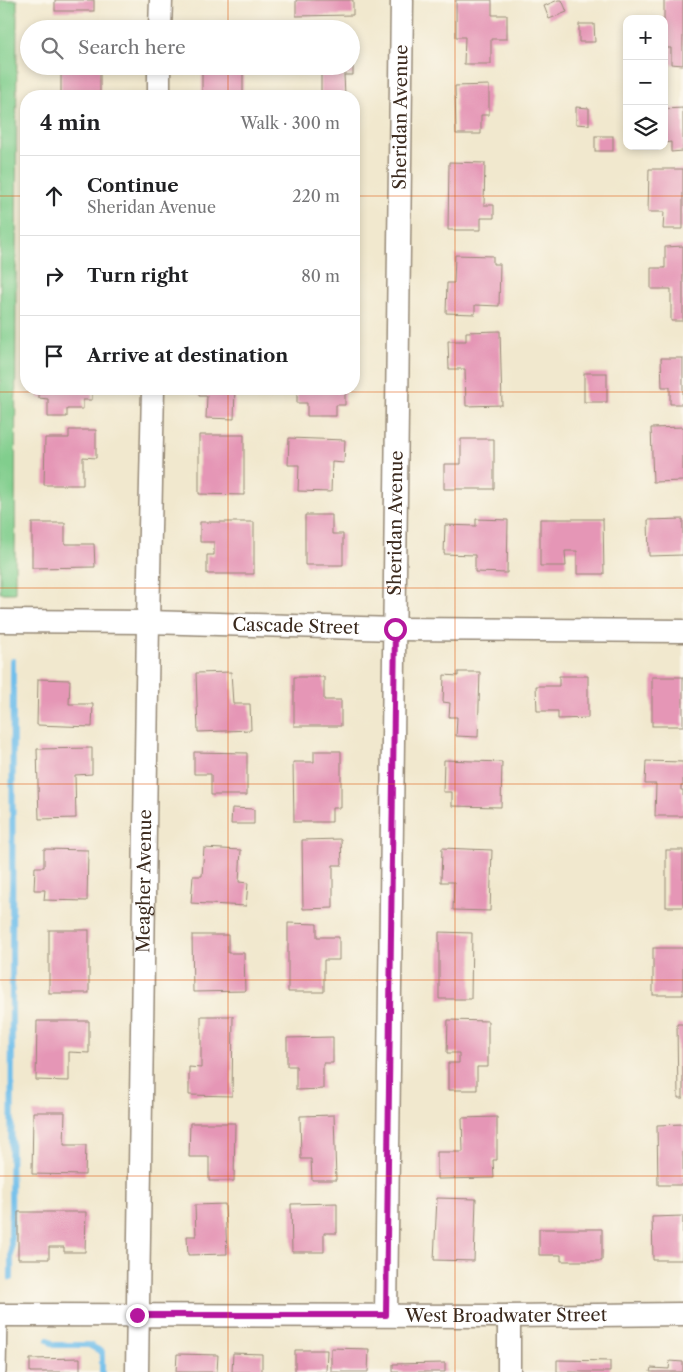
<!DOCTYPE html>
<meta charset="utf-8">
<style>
body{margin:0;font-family:"Libre Caslon Text",serif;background:#f6f6f6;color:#202124}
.controls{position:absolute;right:15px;top:15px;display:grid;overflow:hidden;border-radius:10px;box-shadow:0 2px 8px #0003}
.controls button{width:45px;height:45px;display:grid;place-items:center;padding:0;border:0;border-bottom:1px solid #e0e0e0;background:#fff;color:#202124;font:25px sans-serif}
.stop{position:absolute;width:15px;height:15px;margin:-11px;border:4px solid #b5179e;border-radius:50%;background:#fff}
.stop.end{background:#b5179e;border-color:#fff;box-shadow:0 1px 5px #0008}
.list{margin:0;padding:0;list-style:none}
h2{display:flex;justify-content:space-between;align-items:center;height:65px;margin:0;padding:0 20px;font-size:21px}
h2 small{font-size:16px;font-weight:400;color:#757577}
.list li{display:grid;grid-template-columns:32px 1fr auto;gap:15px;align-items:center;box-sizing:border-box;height:80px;padding:0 20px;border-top:1px solid #e0e0e0}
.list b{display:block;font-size:19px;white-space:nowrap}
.list p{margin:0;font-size:16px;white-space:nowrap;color:#757577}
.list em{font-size:16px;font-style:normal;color:#757577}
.icon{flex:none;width:28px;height:28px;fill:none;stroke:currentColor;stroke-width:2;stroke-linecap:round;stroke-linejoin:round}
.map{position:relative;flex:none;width:683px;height:1372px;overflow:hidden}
.search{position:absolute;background:#fff;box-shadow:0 2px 8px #0003;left:20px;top:20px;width:340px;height:55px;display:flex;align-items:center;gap:12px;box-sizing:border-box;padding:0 18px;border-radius:28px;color:#757577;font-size:19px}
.panel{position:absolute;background:#fff;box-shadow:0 2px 8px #0003;left:20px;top:90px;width:340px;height:305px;border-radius:20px}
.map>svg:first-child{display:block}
</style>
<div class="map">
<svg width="683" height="1372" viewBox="0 0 683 1372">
<rect width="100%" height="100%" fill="#fbf7ec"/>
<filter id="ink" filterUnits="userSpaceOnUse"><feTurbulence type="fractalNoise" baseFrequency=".02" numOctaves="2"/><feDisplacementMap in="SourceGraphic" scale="10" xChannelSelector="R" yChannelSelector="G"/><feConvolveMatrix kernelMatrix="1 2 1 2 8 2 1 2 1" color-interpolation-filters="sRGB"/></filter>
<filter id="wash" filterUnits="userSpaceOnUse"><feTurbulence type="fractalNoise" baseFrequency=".0096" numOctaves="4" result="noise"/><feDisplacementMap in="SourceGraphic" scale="20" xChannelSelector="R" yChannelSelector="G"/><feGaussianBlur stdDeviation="1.12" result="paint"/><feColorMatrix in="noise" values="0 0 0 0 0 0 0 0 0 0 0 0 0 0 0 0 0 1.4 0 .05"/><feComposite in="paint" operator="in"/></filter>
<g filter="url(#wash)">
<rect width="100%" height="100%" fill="#f1e8ce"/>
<!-- green -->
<path fill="#81ce8d" stroke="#5e7c56" d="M 0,0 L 17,0 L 15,593 L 0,593 Z"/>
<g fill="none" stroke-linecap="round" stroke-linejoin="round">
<!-- stream -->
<g stroke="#71bfeb" stroke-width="6">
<path d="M 11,1278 L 13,661"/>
<path d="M 48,1340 L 54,1345 L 89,1345 L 102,1352 L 102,1372"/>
</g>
</g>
<g id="blocks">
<!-- building -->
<g fill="#e596b6">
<rect x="55" y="0" width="39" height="11"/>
<path d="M 296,0 L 353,0 L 353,15 L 296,16 Z"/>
<path d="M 456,0 L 492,0 L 492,15 L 507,15 L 507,39 L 491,39 L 491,64 L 464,64 L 465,37 L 456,37 Z"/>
<path d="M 558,0 L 562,0 L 567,12 L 549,19 L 544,6 Z"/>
<path d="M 664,0 L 683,0 L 683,65 L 671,64 L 671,48 L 664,48 Z"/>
<rect x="62" y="24" width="33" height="5"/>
<path d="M 579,24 L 594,24 L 595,42 L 579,42 Z"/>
<path d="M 202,26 L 244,27 L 244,29 L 202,29 Z"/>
<rect x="61" y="66" width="39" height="27"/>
<path d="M 202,66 L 243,66 L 243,95 L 202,94 Z"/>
<path d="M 321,66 L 353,66 L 353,75 L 344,75 L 345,95 L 321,96 Z"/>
<path d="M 489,85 L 489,115 L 481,115 L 481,134 L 456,134 L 455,86 Z"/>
<path d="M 576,107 L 589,108 L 589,125 L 576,124 Z"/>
<path d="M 683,108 L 683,151 L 671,152 L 671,142 L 664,143 L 664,109 Z"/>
<rect x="595" y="136" width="18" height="15"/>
<path d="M 449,162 L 485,163 L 484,205 L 494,205 L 494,218 L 481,218 L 481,230 L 448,230 Z"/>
<path d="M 649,169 L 683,169 L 683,229 L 663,229 L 664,212 L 648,212 Z"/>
<path d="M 683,246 L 683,321 L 671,321 L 671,289 L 651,289 L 651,268 L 665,268 L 665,247 Z"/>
<path d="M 455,255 L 493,256 L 493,264 L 500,264 L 499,306 L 475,305 L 475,314 L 446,313 L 447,283 L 454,283 Z"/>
<path d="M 500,331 L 502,405 L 466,406 L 465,369 L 449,369 L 448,341 L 466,341 L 466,332 Z"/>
<path d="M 661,358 L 683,358 L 683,404 L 670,404 L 670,387 L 662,387 Z"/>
<rect x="584" y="373" width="23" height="29"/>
<path d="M 39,389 L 92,389 L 92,400 L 83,400 L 83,409 L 67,409 L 67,417 L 48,417 L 48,399 L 39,398 Z"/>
<path d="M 199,389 L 235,389 L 234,419 L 206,418 L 207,396 L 199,396 Z"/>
<path d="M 297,389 L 345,389 L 345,405 L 336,405 L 336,416 L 307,416 L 307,403 L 297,403 Z"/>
<path d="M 683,427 L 683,481 L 653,482 L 651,428 Z"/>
<path d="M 69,430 L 96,430 L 96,458 L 83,457 L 83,485 L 44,485 L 45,438 L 69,438 Z"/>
<path d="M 199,435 L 244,435 L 244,495 L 199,494 Z"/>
<path d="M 289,438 L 345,440 L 344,463 L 332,462 L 331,492 L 298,491 L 299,465 L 288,465 Z"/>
<path d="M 461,439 L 494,439 L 494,489 L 444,489 L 444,464 L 461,464 Z"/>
<path d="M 305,515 L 332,515 L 332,534 L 343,534 L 343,565 L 305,565 Z"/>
<path d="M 476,519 L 508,520 L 507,573 L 475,572 L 475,555 L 444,554 L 445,525 L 476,526 Z"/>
<path d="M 540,519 L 603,519 L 604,574 L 577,574 L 577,551 L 565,551 L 566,566 L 540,566 Z"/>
<path d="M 683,519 L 683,555 L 649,556 L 648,520 Z"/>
<path d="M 200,522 L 254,522 L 254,574 L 207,574 L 207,555 L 214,555 L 214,542 L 200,542 Z"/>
<path d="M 32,523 L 65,523 L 65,544 L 94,544 L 95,567 L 32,568 Z"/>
<path d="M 231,672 L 233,704 L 250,704 L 251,730 L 198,732 L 196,673 Z"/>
<path d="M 458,672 L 480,672 L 478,737 L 456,736 L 457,717 L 449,717 L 450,703 L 443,702 L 444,675 L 458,676 Z"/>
<path d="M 559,676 L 588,676 L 588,718 L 558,719 L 558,711 L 537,711 L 536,686 L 559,686 Z"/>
<path d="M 294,677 L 324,677 L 324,700 L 341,700 L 341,726 L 294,726 Z"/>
<rect x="652" y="677" width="31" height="49"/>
<path d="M 38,679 L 70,680 L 69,704 L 93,704 L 92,727 L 37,725 Z"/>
<path d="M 92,748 L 92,774 L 75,775 L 76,818 L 39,819 L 37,749 Z"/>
<path d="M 314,751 L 341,751 L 341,808 L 332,808 L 332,822 L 294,822 L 293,762 L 314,762 Z"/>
<path d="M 194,752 L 247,753 L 247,795 L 211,795 L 211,774 L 194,774 Z"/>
<path d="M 444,760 L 502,762 L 501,807 L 452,806 L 452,792 L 443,792 Z"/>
<path d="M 646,761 L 683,762 L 683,786 L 681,786 L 681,790 L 683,790 L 683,816 L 655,816 L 656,784 L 645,784 Z"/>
<path d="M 232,808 L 254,809 L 254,824 L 231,824 Z"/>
<path d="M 341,839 L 342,865 L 333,865 L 333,908 L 303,909 L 302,840 Z"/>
<path d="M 204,848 L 241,850 L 239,882 L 248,883 L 246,906 L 191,903 L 193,876 L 202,876 Z"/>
<path d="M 442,848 L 492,850 L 490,911 L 453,910 L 454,882 L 441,882 Z"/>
<path d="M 44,849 L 88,850 L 87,901 L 44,900 L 45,890 L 34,890 L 35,867 L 44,867 Z"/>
<rect x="666" y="850" width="17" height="57"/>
<path d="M 288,923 L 317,924 L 317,937 L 339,937 L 339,960 L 324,960 L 324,992 L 288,992 Z"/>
<rect x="49" y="930" width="40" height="63"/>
<path d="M 439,932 L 472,933 L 471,999 L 439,999 Z"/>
<path d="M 192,935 L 228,935 L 228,953 L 244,953 L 245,991 L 193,992 Z"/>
<rect x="653" y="948" width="30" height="47"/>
<path d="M 201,1016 L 233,1016 L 232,1096 L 189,1095 L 189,1067 L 201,1068 Z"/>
<path d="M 448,1020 L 488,1021 L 488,1067 L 477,1067 L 477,1090 L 448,1090 L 448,1063 L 459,1063 L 459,1053 L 447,1053 Z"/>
<path d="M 37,1021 L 89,1021 L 89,1053 L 69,1052 L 69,1081 L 36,1080 Z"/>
<path d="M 677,1024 L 683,1024 L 683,1098 L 678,1098 Z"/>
<path d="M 333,1037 L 333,1063 L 323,1063 L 323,1089 L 296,1090 L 296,1066 L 287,1066 L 287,1038 Z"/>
<path d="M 33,1112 L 65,1112 L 64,1145 L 86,1145 L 85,1175 L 32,1174 Z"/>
<path d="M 334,1115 L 336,1180 L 312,1180 L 311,1159 L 301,1159 L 300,1116 Z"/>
<path d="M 497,1117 L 497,1160 L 493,1160 L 494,1178 L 437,1179 L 437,1152 L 463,1152 L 462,1118 Z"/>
<path d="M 190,1123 L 235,1123 L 234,1181 L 209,1181 L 209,1157 L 189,1157 Z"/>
<path d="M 683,1124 L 683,1185 L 658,1185 L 657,1125 Z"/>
<path d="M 437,1198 L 476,1199 L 474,1261 L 434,1260 Z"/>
<path d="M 337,1203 L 337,1233 L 324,1233 L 324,1252 L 292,1252 L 291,1204 Z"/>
<path d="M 225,1204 L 227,1254 L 188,1255 L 187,1236 L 196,1236 L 195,1205 Z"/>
<path d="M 18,1212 L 86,1212 L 85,1252 L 64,1252 L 64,1247 L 49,1247 L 49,1259 L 18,1259 Z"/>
<path d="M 683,1216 L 682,1260 L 653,1260 L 652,1217 Z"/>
<path d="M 539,1229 L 602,1229 L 602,1261 L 561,1261 L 561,1255 L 539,1255 Z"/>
<path d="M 331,1348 L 369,1349 L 368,1372 L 331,1372 Z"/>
<path d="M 295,1350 L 327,1350 L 326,1372 L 295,1372 Z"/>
<path d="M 233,1353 L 262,1354 L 262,1372 L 232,1372 Z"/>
<path d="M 177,1354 L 218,1355 L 217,1372 L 176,1372 Z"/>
<path d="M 80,1358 L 80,1372 L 30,1372 L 30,1359 Z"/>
<path d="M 557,1360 L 610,1361 L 610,1372 L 557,1372 Z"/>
<path d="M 670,1361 L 683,1362 L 683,1372 L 650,1372 L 651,1368 L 669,1369 Z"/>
<path d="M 445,1363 L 445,1372 L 393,1372 L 393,1364 Z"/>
</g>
</g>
</g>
<g filter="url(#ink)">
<use href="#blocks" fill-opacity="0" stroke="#968976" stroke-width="1"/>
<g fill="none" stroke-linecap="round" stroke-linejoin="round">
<!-- lane casing -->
<g stroke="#968976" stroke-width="14">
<path id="lane" d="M 0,1372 L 1,1315"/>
</g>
<!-- street casing -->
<g stroke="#968976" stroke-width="25">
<g id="street">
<path d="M 160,29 L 161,0"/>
<path d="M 159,96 L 159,66"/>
<path id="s1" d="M 0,621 L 148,622 L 395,629 L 683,631"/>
<path id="s2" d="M 0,1315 L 509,1316 L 683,1314"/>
<path id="s3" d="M 386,1315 L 402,0"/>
<path d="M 509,1316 L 509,1372"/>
<path id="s4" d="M 137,1372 L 148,622 L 153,389"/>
</g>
</g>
<!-- lane -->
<use href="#lane" stroke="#fff" stroke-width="11"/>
<!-- street -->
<use href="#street" stroke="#fff" stroke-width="22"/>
</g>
</g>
<g fill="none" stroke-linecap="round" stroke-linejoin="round" filter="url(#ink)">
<!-- route -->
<path stroke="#b5179e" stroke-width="6" d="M 137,1315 L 386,1315 L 395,629"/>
</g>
<!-- grid -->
<path fill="none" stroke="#df570d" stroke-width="1" stroke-opacity="0.55" d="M 228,0 L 228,29M 455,0 L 455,1372M 228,66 L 228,96M 0,196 L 26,196M 354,196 L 683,196M 228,389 L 228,1372M 0,392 L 683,392M 0,588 L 683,588M 0,784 L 683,784M 0,980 L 683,980M 0,1176 L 683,1176"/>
<g text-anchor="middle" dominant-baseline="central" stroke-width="4" stroke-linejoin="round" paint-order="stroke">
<!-- street labels -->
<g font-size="18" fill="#3b2a1e" stroke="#fbf7ec">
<text stroke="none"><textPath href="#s3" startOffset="1198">Sheridan Avenue</textPath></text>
<text stroke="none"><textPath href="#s3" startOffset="792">Sheridan Avenue</textPath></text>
<text stroke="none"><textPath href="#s1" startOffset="296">Cascade Street</textPath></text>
<text stroke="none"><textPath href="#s4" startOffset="491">Meagher Avenue</textPath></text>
<text stroke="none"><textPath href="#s2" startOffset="506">West Broadwater Street</textPath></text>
</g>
</g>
</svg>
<div class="controls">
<button>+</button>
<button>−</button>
<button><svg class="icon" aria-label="layers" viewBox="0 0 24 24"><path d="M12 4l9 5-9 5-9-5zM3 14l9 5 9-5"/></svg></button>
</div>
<div class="stop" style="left:395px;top:629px"></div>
<div class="stop end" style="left:137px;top:1315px"></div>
<div class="search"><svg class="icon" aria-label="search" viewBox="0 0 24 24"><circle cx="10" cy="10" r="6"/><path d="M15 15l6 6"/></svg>Search here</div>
<section class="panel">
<h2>4 min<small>Walk · 300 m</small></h2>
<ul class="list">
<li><svg class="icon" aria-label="ahead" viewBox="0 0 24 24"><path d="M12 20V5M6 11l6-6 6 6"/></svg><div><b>Continue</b><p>Sheridan Avenue</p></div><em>220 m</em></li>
<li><svg class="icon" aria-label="right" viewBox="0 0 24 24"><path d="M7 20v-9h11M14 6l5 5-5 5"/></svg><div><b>Turn right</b></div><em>80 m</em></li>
<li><svg class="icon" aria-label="arrive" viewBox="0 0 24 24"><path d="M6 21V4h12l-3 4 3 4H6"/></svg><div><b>Arrive at destination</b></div></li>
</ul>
</section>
</div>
